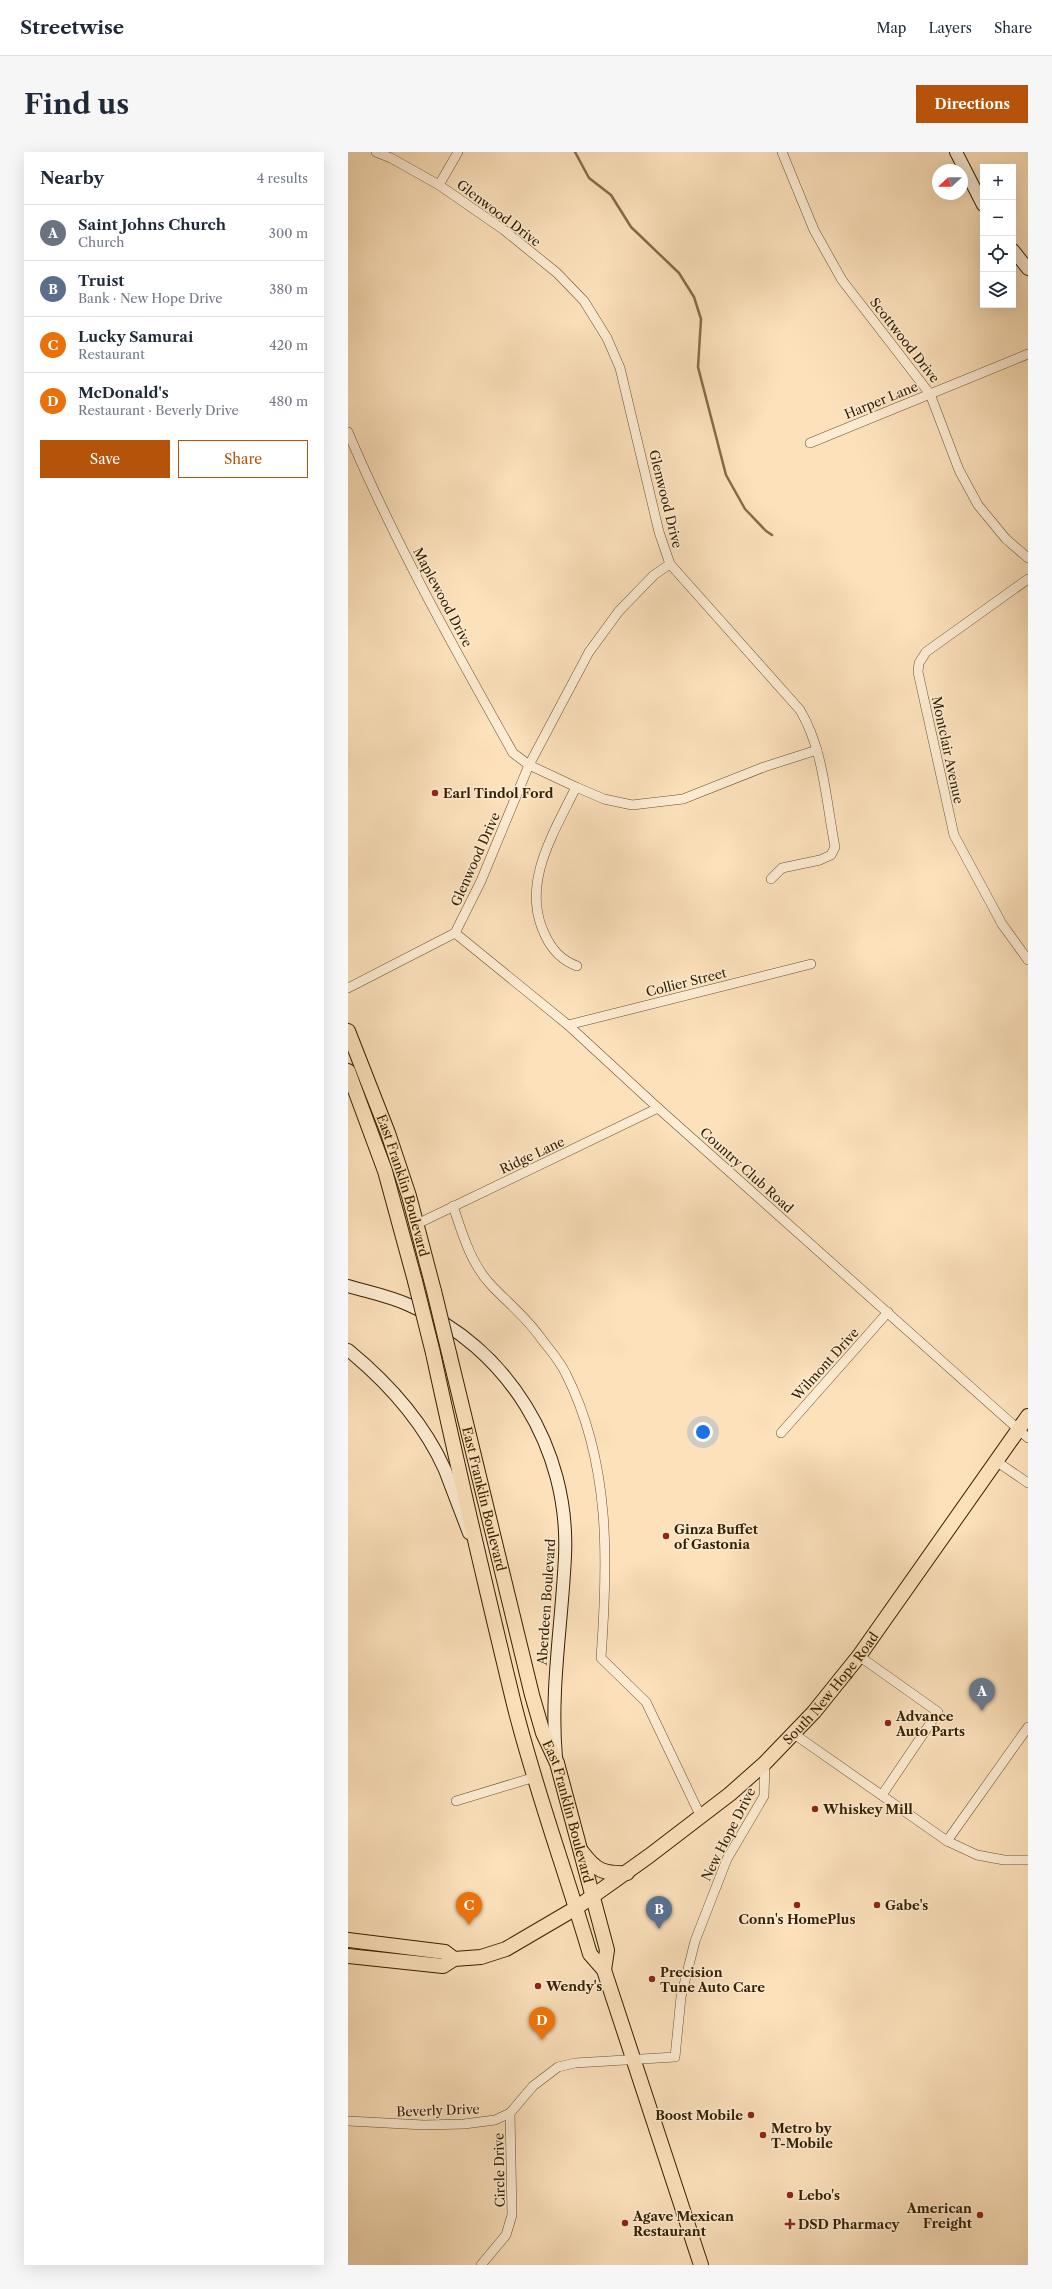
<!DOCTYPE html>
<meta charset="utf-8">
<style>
body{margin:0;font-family:"Libre Caslon Text",serif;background:#f6f6f7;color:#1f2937}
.controls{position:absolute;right:12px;top:12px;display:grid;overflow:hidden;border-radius:0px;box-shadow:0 4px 16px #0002}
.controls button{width:36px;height:36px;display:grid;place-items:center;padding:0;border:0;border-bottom:1px solid #e0e1e3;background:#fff;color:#1f2937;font:20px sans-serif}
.compass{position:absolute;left:584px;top:12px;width:36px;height:36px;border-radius:50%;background:#fff;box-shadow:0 4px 16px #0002;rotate:248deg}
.you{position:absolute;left:355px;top:1280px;width:14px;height:14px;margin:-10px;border:3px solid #fff;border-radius:50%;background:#1a73e8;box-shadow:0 0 0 6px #1a73e833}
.badge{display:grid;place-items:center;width:26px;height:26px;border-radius:50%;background:#b45309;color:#fff;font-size:13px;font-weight:700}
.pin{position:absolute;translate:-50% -33px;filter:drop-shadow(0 1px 2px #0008)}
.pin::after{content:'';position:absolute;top:21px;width:14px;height:12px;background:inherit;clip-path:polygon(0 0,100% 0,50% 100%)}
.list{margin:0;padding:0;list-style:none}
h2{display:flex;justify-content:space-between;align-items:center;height:52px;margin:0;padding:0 16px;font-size:17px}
h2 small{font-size:13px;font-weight:400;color:#747a83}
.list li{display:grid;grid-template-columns:26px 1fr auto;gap:12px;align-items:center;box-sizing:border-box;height:56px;padding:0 16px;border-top:1px solid #e0e1e3}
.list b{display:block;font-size:15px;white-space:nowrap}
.list p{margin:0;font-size:13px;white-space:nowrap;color:#747a83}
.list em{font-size:13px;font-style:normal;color:#747a83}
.actions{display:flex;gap:8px;padding:12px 16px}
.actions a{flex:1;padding:9px 0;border:1px solid #b45309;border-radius:0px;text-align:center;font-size:14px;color:#b45309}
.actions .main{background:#b45309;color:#fff}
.icon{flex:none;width:22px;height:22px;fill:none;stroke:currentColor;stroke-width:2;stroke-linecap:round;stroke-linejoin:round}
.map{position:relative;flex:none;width:680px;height:2113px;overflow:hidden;border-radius:0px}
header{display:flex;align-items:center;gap:24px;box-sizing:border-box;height:56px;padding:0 20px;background:#fff;border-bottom:1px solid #e0e1e3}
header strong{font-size:19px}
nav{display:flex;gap:22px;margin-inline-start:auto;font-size:14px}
.intro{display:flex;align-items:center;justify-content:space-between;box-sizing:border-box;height:96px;padding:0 24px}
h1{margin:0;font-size:28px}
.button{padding:10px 18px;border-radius:0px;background:#b45309;color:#fff;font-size:14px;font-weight:700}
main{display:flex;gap:24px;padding:0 24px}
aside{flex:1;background:#fff;border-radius:0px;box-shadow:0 4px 16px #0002}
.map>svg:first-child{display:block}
</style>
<header>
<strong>Streetwise</strong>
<nav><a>Map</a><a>Layers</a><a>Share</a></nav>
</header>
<div class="intro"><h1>Find us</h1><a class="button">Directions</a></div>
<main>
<aside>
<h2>Nearby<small>4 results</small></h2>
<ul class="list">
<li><span class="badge" style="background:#6b7280">A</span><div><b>Saint Johns Church</b><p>Church</p></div><em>300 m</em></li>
<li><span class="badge" style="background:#5c6f8a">B</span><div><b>Truist</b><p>Bank · New Hope Drive</p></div><em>380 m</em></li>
<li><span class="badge" style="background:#e8710a">C</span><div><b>Lucky Samurai</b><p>Restaurant</p></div><em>420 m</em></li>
<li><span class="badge" style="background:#e8710a">D</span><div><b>McDonald's</b><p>Restaurant · Beverly Drive</p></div><em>480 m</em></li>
</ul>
<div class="actions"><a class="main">Save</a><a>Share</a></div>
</aside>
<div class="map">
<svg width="680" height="2113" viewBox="0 0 680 2113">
<rect width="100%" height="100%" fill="#fce1bb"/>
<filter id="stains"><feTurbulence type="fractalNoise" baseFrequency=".005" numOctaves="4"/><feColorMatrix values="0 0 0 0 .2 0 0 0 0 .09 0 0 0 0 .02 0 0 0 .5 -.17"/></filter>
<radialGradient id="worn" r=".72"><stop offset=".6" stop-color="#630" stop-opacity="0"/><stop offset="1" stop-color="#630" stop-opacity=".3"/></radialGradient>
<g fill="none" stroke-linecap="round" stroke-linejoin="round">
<!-- stream -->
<path stroke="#836c4a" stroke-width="2.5" d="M 227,0 L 241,26 L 263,43 L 283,75 L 331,121 L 346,145 L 353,167 L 350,215 L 378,323 L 397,357 L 418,379 L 424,383"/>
<!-- street casing -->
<g stroke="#66502f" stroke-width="10">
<g id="street">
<path d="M 28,0 L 43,6 L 91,33 L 156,78 L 209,121 L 236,149 L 259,186 L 272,216 L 311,380 L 322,412 L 306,423 L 271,459 L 241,500 L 181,613 L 133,729 L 107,781"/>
<path d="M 434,0 L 466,78 L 494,128 L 582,242 L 611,318 L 630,353 L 658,387 L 680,406"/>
<path d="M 91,33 L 110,0"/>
<path d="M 0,280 C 47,391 106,496 165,601 L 181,613 L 228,635 L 256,647 L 284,653 L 335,647 L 416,615 L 469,598"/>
<path d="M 462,291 L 680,202"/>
<path d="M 322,412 L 452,558 C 476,598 478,650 487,695 L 483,703 L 472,708 L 434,716 L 423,727"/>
<path d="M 680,427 L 578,500 L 571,511 L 570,520 L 606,683 L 654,772 L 680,808"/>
<path d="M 228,635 C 206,681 172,732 197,783 C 204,798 213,808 229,814"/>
<path d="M 107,781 L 220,873 L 310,956 L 680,1286"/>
<path d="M 0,836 L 107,781"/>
<path d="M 220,873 L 463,812"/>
<path d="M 105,1054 C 114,1081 123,1112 143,1133 C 160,1151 178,1165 192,1185 C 201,1197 212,1209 218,1222 C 263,1311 260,1410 253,1506 L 298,1550 L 353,1665"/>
<path d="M 69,1072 L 310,956"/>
<path d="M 433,1281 L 540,1160"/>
<path d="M 648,1309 L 680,1331"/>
<path d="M 511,1504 L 590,1560 L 534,1643"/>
<path d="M 446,1582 L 599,1689 L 629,1703 L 656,1708 L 680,1708"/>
<path d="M 108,1649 L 187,1625"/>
<path d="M 599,1689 L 680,1575"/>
<path d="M 0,1969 L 76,1973 L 116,1972 L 147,1968 L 162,1961 L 185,1934 L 210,1915 L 227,1911 L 327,1905 L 333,1845 L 347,1789 L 379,1707 L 416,1644 L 417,1611"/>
<path d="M 133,2113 L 158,2083 L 164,2063 L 162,1961"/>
</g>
</g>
<!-- secondary casing -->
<g stroke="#342000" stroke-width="14">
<g id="secondary">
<path d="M 608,0 L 635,53"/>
<path d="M 665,98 L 680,117"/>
<path d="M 0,1134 C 20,1140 41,1144 61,1153 C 160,1195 222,1297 217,1404 C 214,1471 202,1538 208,1606"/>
<path d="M 0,1198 C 39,1230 76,1271 97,1318 C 105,1339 113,1360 121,1381"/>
</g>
</g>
<!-- primary casing -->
<g stroke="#342000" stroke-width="16">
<g id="primary">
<path id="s1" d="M 0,879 L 40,981 L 61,1044 L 86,1139"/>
<path d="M 0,919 L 37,1019 L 67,1129"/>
<path d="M 85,1201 C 110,1317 137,1432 165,1548 C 186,1634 217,1717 242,1802 L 256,1818 L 353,2113"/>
<path id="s2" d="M 102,1205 L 184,1543 L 195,1581 L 209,1611 L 259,1798 L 256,1818"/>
<path d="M 234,1700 C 248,1719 256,1722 279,1721"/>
<path d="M 0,1788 L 97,1800 L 106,1807"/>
<path id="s3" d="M 0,1804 L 95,1814 L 106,1807 L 133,1805 L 158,1797 L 228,1756 L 301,1704 L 382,1642 L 417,1611 L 466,1560 L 511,1504 L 680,1264"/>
</g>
</g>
<!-- street -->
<use href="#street" stroke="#fdecd3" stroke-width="9"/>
<!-- secondary -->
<use href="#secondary" stroke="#fdecd3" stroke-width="12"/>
<!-- primary -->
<use href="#primary" stroke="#fce1bb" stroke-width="14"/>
<!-- primary-bridge casing -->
<g stroke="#342000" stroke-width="16" stroke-linecap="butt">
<g id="primary-bridge">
<path d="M 67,1129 L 85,1201"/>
<path d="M 86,1139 L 102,1205"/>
</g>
</g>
<!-- primary-bridge -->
<use href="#primary-bridge" stroke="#fce1bb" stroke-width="14"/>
</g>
<!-- markers -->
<g fill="#8f2418" stroke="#fdecd3" stroke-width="1.5">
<circle cx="87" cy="641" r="4"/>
<circle cx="318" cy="1384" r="4"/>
<circle cx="540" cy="1571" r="4"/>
<circle cx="467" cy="1657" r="4"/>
<circle cx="449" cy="1753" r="4"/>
<circle cx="529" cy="1753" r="4"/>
<circle cx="304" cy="1827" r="4"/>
<circle cx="190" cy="1834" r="4"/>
<circle cx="403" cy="1963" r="4"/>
<circle cx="415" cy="1983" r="4"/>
<circle cx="442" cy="2043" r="4"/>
<circle cx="632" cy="2063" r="4"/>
<circle cx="277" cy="2071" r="4"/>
<path d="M440 2066h4v4h4v4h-4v4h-4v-4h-4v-4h4z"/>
</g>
<g text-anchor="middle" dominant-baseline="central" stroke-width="3" stroke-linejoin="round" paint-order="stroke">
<!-- street labels -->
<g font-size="13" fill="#342000" stroke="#fdecd3">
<text transform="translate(151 61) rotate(37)">Glenwood Drive</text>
<text transform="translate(557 188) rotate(52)">Scottwood Drive</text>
<text transform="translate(533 248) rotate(-22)">Harper Lane</text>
<text transform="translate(318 347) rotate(76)">Glenwood Drive</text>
<text transform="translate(95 445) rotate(62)">Maplewood Drive</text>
<text transform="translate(600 598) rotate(78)">Montclair Avenue</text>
<text transform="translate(127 707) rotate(-66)">Glenwood Drive</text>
<text transform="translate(338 830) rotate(-14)">Collier Street</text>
<text transform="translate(184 1003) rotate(-25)">Ridge Lane</text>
<text transform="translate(399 1018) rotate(42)">Country Club Road</text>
<text stroke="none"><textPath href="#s1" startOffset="164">East Franklin Boulevard</textPath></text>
<text transform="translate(477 1212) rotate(-48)">Wilmont Drive</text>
<text stroke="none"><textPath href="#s2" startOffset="146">East Franklin Boulevard</textPath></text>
<text transform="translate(198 1450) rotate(-86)">Aberdeen Boulevard</text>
<text stroke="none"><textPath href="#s3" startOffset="581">South New Hope Road</textPath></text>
<text stroke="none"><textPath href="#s2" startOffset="470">East Franklin Boulevard</textPath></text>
<text transform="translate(380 1682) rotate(-63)">New Hope Drive</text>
<text transform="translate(90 1958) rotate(-2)">Beverly Drive</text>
<text transform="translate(151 2018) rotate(-91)">Circle Drive</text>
</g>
<!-- poi labels -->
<g font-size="13" font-weight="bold" fill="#342000" stroke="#fdecd3" text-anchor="start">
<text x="95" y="641">Earl Tindol Ford</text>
<text x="326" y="1377">Ginza Buffet<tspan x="326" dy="15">of Gastonia</tspan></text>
<text x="548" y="1564">Advance<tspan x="548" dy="15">Auto Parts</tspan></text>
<text x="475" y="1657">Whiskey Mill</text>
<text x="537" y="1753">Gabe's</text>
<text x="449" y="1767" text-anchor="middle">Conn's HomePlus</text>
<text x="312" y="1820">Precision<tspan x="312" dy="15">Tune Auto Care</tspan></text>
<text x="198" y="1834">Wendy's</text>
<text x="395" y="1963" text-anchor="end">Boost Mobile</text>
<text x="423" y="1976">Metro by<tspan x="423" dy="15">T-Mobile</tspan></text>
<text x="450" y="2043">Lebo's</text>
<text x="624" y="2056" text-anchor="end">American<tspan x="624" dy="15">Freight</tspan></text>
<text x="285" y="2064">Agave Mexican<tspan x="285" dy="15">Restaurant</tspan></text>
<text x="450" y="2072">DSD Pharmacy</text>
</g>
</g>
<rect width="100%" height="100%" filter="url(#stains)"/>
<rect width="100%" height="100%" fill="url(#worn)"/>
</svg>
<div class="controls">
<button>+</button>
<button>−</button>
<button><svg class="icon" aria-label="locate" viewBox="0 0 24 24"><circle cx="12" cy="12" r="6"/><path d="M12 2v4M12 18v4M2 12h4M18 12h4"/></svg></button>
<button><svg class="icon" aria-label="layers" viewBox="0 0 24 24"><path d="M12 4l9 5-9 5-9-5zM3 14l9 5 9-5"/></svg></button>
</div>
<svg class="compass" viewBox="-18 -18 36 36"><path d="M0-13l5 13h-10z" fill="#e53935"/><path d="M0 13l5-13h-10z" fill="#747a83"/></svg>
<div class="you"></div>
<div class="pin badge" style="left:634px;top:1559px;background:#6b7280">A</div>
<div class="pin badge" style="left:311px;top:1777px;background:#5c6f8a">B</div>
<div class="pin badge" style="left:121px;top:1773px;background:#e8710a">C</div>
<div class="pin badge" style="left:194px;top:1888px;background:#e8710a">D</div>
</div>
</main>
